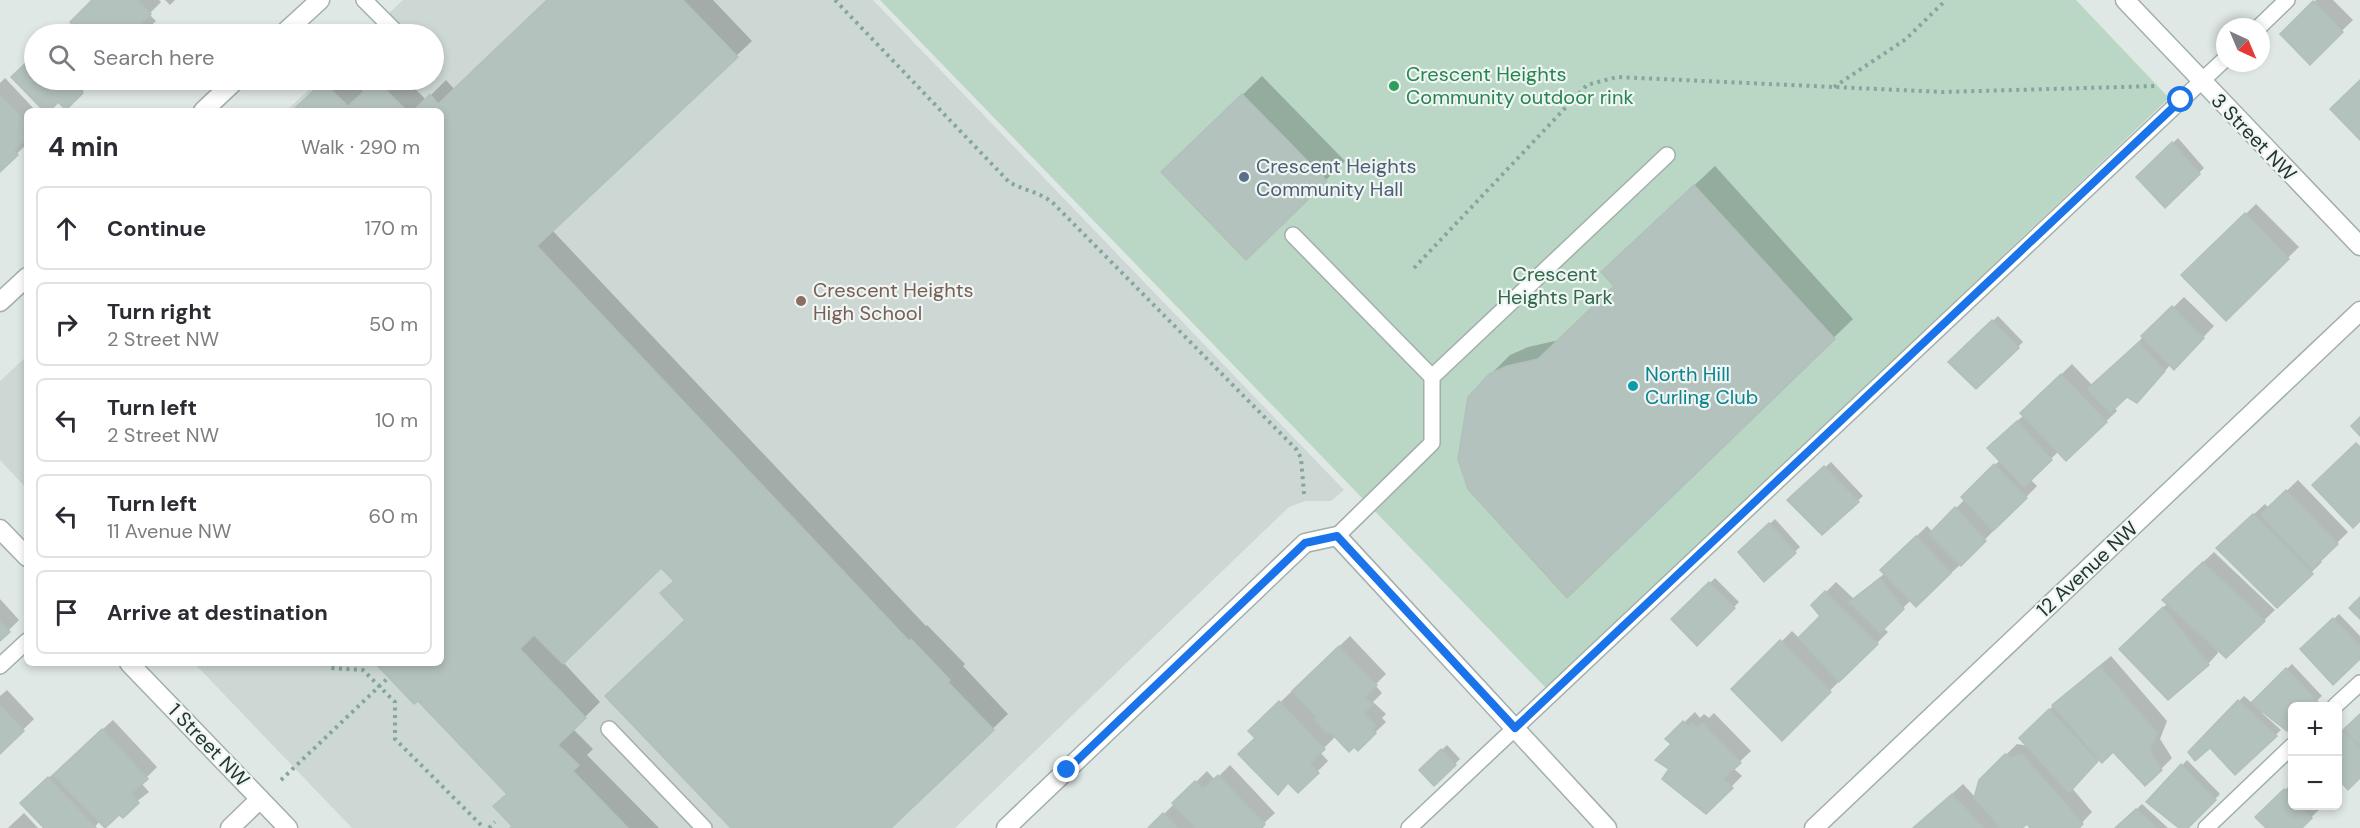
<!DOCTYPE html>
<meta charset="utf-8">
<style>
body{margin:0;font-family:"DM Sans",sans-serif;background:#f7f7f7;color:#2b2b33}
.controls{position:absolute;right:18px;bottom:18px;display:grid;overflow:hidden;border-radius:9px;box-shadow:0 3px 9px #0003}
.controls button{width:54px;height:54px;display:grid;place-items:center;padding:0;border:0;border-bottom:2px solid #e1e1e2;background:#fff;color:#2b2b33;font:30px sans-serif}
.compass{position:absolute;left:2216px;top:18px;width:54px;height:54px;border-radius:50%;background:#fff;box-shadow:0 3px 9px #0003;rotate:136deg}
.stop{position:absolute;width:18px;height:18px;margin:-14px;border:4px solid #1a73e8;border-radius:50%;background:#fff}
.stop.end{background:#1a73e8;border-color:#fff;box-shadow:0 2px 6px #0008}
.list{margin:0;padding:0;list-style:none}
h2{display:flex;justify-content:space-between;align-items:center;height:78px;margin:0;padding:0 24px;font-size:26px}
h2 small{font-size:20px;font-weight:400;color:#7c7c81}
.list li{display:grid;grid-template-columns:39px 1fr auto;gap:18px;align-items:center;box-sizing:border-box;height:84px;margin:0 12px 12px;padding:0 12px;border:2px solid #e1e1e2;border-radius:9px}
.list b{display:block;font-size:22px;white-space:nowrap}
.list p{margin:0;font-size:20px;white-space:nowrap;color:#7c7c81}
.list em{font-size:20px;font-style:normal;color:#7c7c81}
.icon{flex:none;width:33px;height:33px;fill:none;stroke:currentColor;stroke-width:2;stroke-linecap:round;stroke-linejoin:round}
.map{position:relative;flex:none;width:2360px;height:828px;overflow:hidden}
.search{position:absolute;background:#fff;box-shadow:0 3px 9px #0003;left:24px;top:24px;width:420px;height:66px;display:flex;align-items:center;gap:15px;box-sizing:border-box;padding:0 21px;border-radius:33px;color:#7c7c81;font-size:22px}
.panel{position:absolute;background:#fff;box-shadow:0 3px 9px #0003;left:24px;top:108px;width:420px;height:558px;border-radius:9px}
.map>svg:first-child{display:block}
</style>
<div class="map">
<svg width="2360" height="828" viewBox="0 0 2360 828">
<rect width="100%" height="100%" fill="#dfe8e5"/>
<!-- built -->
<g fill="#cdd7d4">
<path d="M 403,0 L 873,0 L 1344,490 L 1331,501 L 1305,501 L 1289,507 L 955,828 L 352,828 L 194,663 L 441,663 L 441,111 L 286,111 L 319,80 L 434,80 L 434,34 L 367,34 Z"/>
<path d="M 27,356 L 27,489 L 0,460 L 0,381 Z"/>
</g>
<!-- green -->
<path fill="#bad7c5" d="M 880,0 L 2076,0 L 2169,98 L 1547,689 Z"/>
<!-- shadow -->
<g fill="#0003">
<path d="M 94,0 L 159,0 L 161,2 L 149,14 L 156,21 L 142,34 L 84,34 L 72,22 Z"/>
<path d="M 165,0 L 175,0 L 170,5 Z"/>
<path d="M 548,0 L 713,0 L 752,41 L 552,230 L 926,626 L 927,625 L 965,664 L 963,666 L 1008,714 L 889,828 L 733,828 L 687,619 L 675,580 L 661,566 L 563,662 L 600,702 L 573,729 L 593,749 L 587,755 L 659,828 L 512,828 L 508,793 L 418,699 L 376,663 L 441,663 L 441,111 L 294,111 L 327,80 L 352,80 L 364,92 L 378,80 L 407,80 L 426,100 L 446,80 L 455,90 Z"/>
<path d="M 2316,0 L 2333,0 L 2353,20 L 2310,62 L 2282,34 Z"/>
<path d="M 67,25 L 76,34 L 57,34 Z"/>
<path d="M 34,57 L 34,80 L 93,81 L 66,108 L 58,100 L 46,111 L 14,77 Z"/>
<path d="M 1262,76 L 1345,161 L 1326,180 L 1182,153 Z"/>
<path d="M 5,78 L 36,111 L 27,111 L 27,136 L 24,139 L 27,144 L 0,170 L 0,83 Z"/>
<path d="M 2178,138 L 2204,168 L 2165,206 L 2138,177 Z"/>
<path d="M 1715,166 L 1853,319 L 1567,596 L 1490,375 L 1510,355 L 1528,347 L 1559,340 L 1615,285 L 1622,253 Z"/>
<path d="M 2256,204 L 2299,247 L 2226,318 L 2183,275 Z"/>
<path d="M 2184,297 L 2214,326 L 2174,368 L 2171,364 L 2148,390 L 2127,395 L 2114,407 L 2117,411 L 2066,459 L 2059,451 L 2030,479 L 2037,486 L 1961,564 L 1916,605 L 1911,600 L 1883,628 L 1888,632 L 1782,739 L 1734,689 L 1792,631 L 1800,639 L 1822,616 L 1813,605 L 1836,582 L 1854,599 L 1885,573 L 1893,559 L 1927,526 L 1933,532 L 1965,499 L 1963,497 L 2000,460 L 1999,437 L 2024,415 L 2022,413 L 2072,364 L 2093,386 Z"/>
<path d="M 1998,316 L 2023,342 L 1976,387 L 1950,362 Z"/>
<path d="M 1831,462 L 1863,496 L 1822,533 L 1794,495 Z"/>
<path d="M 2298,480 L 2348,532 L 2320,560 L 2322,562 L 2277,606 L 2229,537 L 2265,504 L 2269,508 Z"/>
<path d="M 1775,519 L 1800,547 L 1765,580 L 1740,552 Z"/>
<path d="M 2214,552 L 2275,610 L 2226,656 L 2215,646 L 2218,653 L 2208,664 L 2121,649 L 2168,603 L 2175,589 Z"/>
<path d="M 1715,578 L 1739,602 L 1697,643 L 1674,619 Z"/>
<path d="M 0,599 L 19,620 L 0,639 Z"/>
<path d="M 2339,614 L 2360,636 L 2360,657 L 2302,650 Z"/>
<path d="M 1350,636 L 1386,674 L 1375,685 L 1382,693 L 1373,702 L 1386,714 L 1382,718 L 1386,722 L 1358,749 L 1335,737 L 1320,752 L 1328,761 L 1298,791 L 1250,731 Z"/>
<path d="M 2111,656 L 2167,721 L 2160,739 L 2172,758 L 2161,769 L 2114,750 L 2099,758 L 2072,788 L 2092,812 L 2077,828 L 2032,828 L 2027,822 L 2020,828 L 1914,828 L 1963,784 L 1975,797 L 1980,780 L 2017,744 L 2028,746 L 2021,738 L 2065,694 Z"/>
<path d="M 2292,664 L 2322,696 L 2311,706 L 2292,706 L 2292,724 L 2287,729 L 2263,711 L 2262,713 L 2281,730 L 2235,773 L 2210,746 L 2190,752 L 2244,696 L 2252,703 Z"/>
<path d="M 7,690 L 34,719 L 0,752 L 0,696 Z"/>
<path d="M 1695,712 L 1700,718 L 1704,714 L 1709,718 L 1714,713 L 1751,751 L 1733,768 L 1742,776 L 1706,812 L 1671,768 L 1674,744 L 1668,738 Z"/>
<path d="M 2360,715 L 2360,776 L 2348,788 L 2338,777 L 2338,736 Z"/>
<path d="M 113,720 L 157,767 L 141,783 L 149,792 L 104,827 L 99,822 L 94,828 L 46,828 L 33,792 Z"/>
<path d="M 1447,745 L 1460,759 L 1434,784 L 1421,770 Z"/>
<path d="M 2187,760 L 2220,794 L 2186,828 L 2181,828 L 2148,802 Z"/>
<path d="M 1230,765 L 1275,813 L 1259,828 L 1150,828 L 1207,771 L 1215,780 Z"/>
<path d="M 2292,783 L 2292,806 L 2322,807 L 2300,828 L 2268,828 L 2258,817 Z"/>
<path d="M 2142,804 L 2168,828 L 2117,828 Z"/>
<path d="M 24,813 L 38,828 L 8,828 Z"/>
</g>
<!-- building -->
<g fill="#b4c2be" stroke="#b2c0bc" stroke-width="1.5">
<path d="M 92,0 L 138,0 L 151,14 L 139,25 L 147,33 L 82,34 L 70,22 Z"/>
<path d="M 547,0 L 683,0 L 738,57 L 537,246 L 909,641 L 911,639 L 950,680 L 948,682 L 994,730 L 891,828 L 731,828 L 605,696 L 685,620 L 660,593 L 674,581 L 661,568 L 563,664 L 534,635 L 520,649 L 586,718 L 558,745 L 579,765 L 573,771 L 628,828 L 510,828 L 512,826 L 493,806 L 507,794 L 418,701 L 414,704 L 375,663 L 441,663 L 441,111 L 413,111 L 430,94 L 438,104 Z"/>
<path d="M 2313,1 L 2343,32 L 2310,65 L 2280,34 Z"/>
<path d="M 34,55 L 34,80 L 82,80 L 76,85 L 83,93 L 66,110 L 58,102 L 50,111 L 44,111 L 11,77 Z"/>
<path d="M 376,80 L 407,111 L 292,111 L 323,82 L 348,106 Z"/>
<path d="M 2360,80 L 2360,140 L 2330,109 Z"/>
<path d="M 1242,94 L 1327,181 L 1246,260 L 1161,172 Z"/>
<path d="M 0,95 L 27,123 L 27,138 L 14,150 L 18,155 L 0,172 Z"/>
<path d="M 2172,142 L 2200,174 L 2165,208 L 2136,177 Z"/>
<path d="M 1694,185 L 1835,339 L 1567,598 L 1468,489 L 1458,459 L 1468,397 L 1489,374 L 1507,366 L 1538,359 L 1614,286 L 1601,272 Z"/>
<path d="M 2245,213 L 2289,259 L 2226,321 L 2181,275 Z"/>
<path d="M 2172,306 L 2204,338 L 2174,370 L 2141,336 Z"/>
<path d="M 1992,320 L 2019,348 L 1976,389 L 1948,362 Z"/>
<path d="M 2139,342 L 2165,371 L 2137,403 L 2127,397 L 2110,413 L 2087,389 Z"/>
<path d="M 2061,374 L 2107,422 L 2066,461 L 2020,413 Z"/>
<path d="M 2360,417 L 2360,436 L 2351,426 Z"/>
<path d="M 2017,421 L 2052,460 L 2024,487 L 1987,448 Z"/>
<path d="M 2356,443 L 2360,447 L 2360,521 L 2353,528 L 2312,485 Z"/>
<path d="M 1994,464 L 2027,498 L 1993,531 L 1961,497 Z"/>
<path d="M 1824,466 L 1859,502 L 1822,535 L 1787,500 Z"/>
<path d="M 2286,490 L 2338,544 L 2312,569 L 2260,515 Z"/>
<path d="M 1955,507 L 1986,541 L 1961,566 L 1929,534 Z"/>
<path d="M 2253,514 L 2313,574 L 2277,608 L 2216,548 Z"/>
<path d="M 1769,523 L 1796,553 L 1764,582 L 1738,552 Z"/>
<path d="M 1916,536 L 1951,573 L 1916,607 L 1880,570 Z"/>
<path d="M 2203,562 L 2265,621 L 2226,658 L 2162,600 Z"/>
<path d="M 1880,578 L 1904,609 L 1880,633 L 1849,602 Z"/>
<path d="M 1709,582 L 1735,608 L 1697,646 L 1671,619 Z"/>
<path d="M 1825,591 L 1878,644 L 1839,682 L 1798,638 L 1820,616 L 1811,605 Z"/>
<path d="M 2360,597 L 2360,619 L 2349,608 Z"/>
<path d="M 2163,607 L 2209,665 L 2168,700 L 2119,649 Z"/>
<path d="M 2333,618 L 2360,646 L 2360,659 L 2333,685 L 2300,649 Z"/>
<path d="M 0,621 L 10,632 L 0,641 Z"/>
<path d="M 1780,640 L 1831,692 L 1782,741 L 1731,689 Z"/>
<path d="M 1339,646 L 1377,685 L 1365,697 L 1373,705 L 1364,713 L 1376,726 L 1372,730 L 1376,733 L 1358,751 L 1354,747 L 1349,752 L 1330,732 L 1328,734 L 1314,719 L 1316,716 L 1292,691 Z"/>
<path d="M 2100,666 L 2157,733 L 2150,750 L 2162,770 L 2145,786 L 2113,752 L 2102,763 L 2052,705 Z"/>
<path d="M 2286,668 L 2318,702 L 2314,706 L 2292,706 L 2292,726 L 2287,731 L 2251,703 Z"/>
<path d="M 2238,700 L 2277,736 L 2235,775 L 2210,748 L 2195,761 L 2188,752 Z"/>
<path d="M 1279,701 L 1325,749 L 1310,764 L 1319,773 L 1298,793 L 1288,783 L 1278,795 L 1238,754 L 1255,738 L 1248,731 Z"/>
<path d="M 0,705 L 24,731 L 0,754 Z"/>
<path d="M 2049,709 L 2098,761 L 2069,793 L 2019,738 Z"/>
<path d="M 2360,714 L 2360,745 L 2344,729 Z"/>
<path d="M 1683,721 L 1688,727 L 1693,723 L 1697,728 L 1702,723 L 1741,763 L 1723,779 L 1733,788 L 1706,814 L 1662,779 L 1669,769 L 1655,760 L 1671,744 L 1665,739 Z"/>
<path d="M 102,729 L 148,779 L 131,794 L 139,803 L 123,818 L 119,815 L 105,828 L 53,775 Z"/>
<path d="M 2343,730 L 2360,748 L 2360,778 L 2348,790 L 2338,779 L 2338,735 Z"/>
<path d="M 1441,749 L 1456,765 L 1434,786 L 1419,770 Z"/>
<path d="M 2005,754 L 2010,757 L 2023,755 L 2083,824 L 2079,828 L 2030,828 L 2027,824 L 2022,828 L 2001,828 L 1974,798 L 1979,780 Z"/>
<path d="M 2181,764 L 2216,800 L 2188,828 L 2179,828 L 2146,802 Z"/>
<path d="M 1218,775 L 1265,824 L 1262,828 L 1196,828 L 1172,803 L 1195,781 L 1203,789 Z"/>
<path d="M 48,777 L 96,828 L 44,828 L 20,803 Z"/>
<path d="M 2284,789 L 2292,798 L 2292,806 L 2300,806 L 2312,818 L 2302,828 L 2266,828 L 2255,817 Z"/>
<path d="M 1952,794 L 1984,828 L 1913,828 Z"/>
<path d="M 2136,809 L 2158,828 L 2115,828 Z"/>
<path d="M 1163,813 L 1178,828 L 1148,828 Z"/>
</g>
<g fill="none" stroke-linecap="round" stroke-linejoin="round">
<!-- service casing -->
<g stroke="#a3afac" stroke-width="18">
<g id="service">
<path d="M 364,0 L 398,34"/>
<path d="M 2259,27 L 2287,0"/>
<path d="M 1293,235 L 1432,377 L 1667,155"/>
<path d="M 1337,536 L 1432,443 L 1432,377"/>
<path d="M 0,666 L 27,641"/>
<path d="M 2335,706 L 2360,683"/>
<path d="M 609,729 L 704,828"/>
<path d="M 1409,828 L 2225,59"/>
<path d="M 2206,828 L 2292,746"/>
</g>
</g>
<!-- minor casing -->
<g stroke="#a3afac" stroke-width="21">
<g id="minor">
<path d="M 2125,0 L 2360,246"/>
<path d="M 283,34 L 320,0"/>
<path d="M 203,111 L 236,80"/>
<path d="M 0,302 L 27,277"/>
<path d="M 0,529 L 27,557"/>
<path d="M 129,663 L 288,828"/>
<path d="M 230,828 L 260,799"/>
<path d="M 1006,828 L 1305,543 L 1337,536 L 1607,828"/>
</g>
</g>
<!-- tertiary casing -->
<g stroke="#a3afac" stroke-width="21">
<path id="tertiary" d="M 1814,828 L 2360,311"/>
</g>
<!-- path -->
<g stroke="#83a7a0" stroke-width="4" stroke-dasharray="3 4.5" stroke-linecap="butt">
<path d="M 835,0 L 1009,182 C 1023,190 1040,192 1053,203 L 1296,449 L 1301,458 L 1304,494"/>
<path d="M 1834,87 L 1906,39 L 1946,0"/>
<path d="M 1414,268 L 1587,85 L 1617,77 L 1943,92 L 2157,86"/>
<path d="M 326,663 L 331,668 L 363,670 L 395,702 L 395,739 L 484,828"/>
<path d="M 281,780 L 389,677"/>
<path d="M 489,828 L 495,822"/>
</g>
<!-- service -->
<use href="#service" stroke="#fff" stroke-width="15"/>
<!-- minor -->
<use href="#minor" stroke="#fff" stroke-width="18"/>
<!-- tertiary -->
<use href="#tertiary" stroke="#fff" stroke-width="18"/>
</g>
<g fill="none" stroke-linecap="round" stroke-linejoin="round">
<!-- route -->
<path stroke="#1a73e8" stroke-width="8" d="M 1067,770 L 1305,543 L 1337,536 L 1515,728 L 2181,100"/>
</g>
<!-- markers -->
<circle fill="#2e9e5b" stroke="#eef5f2" stroke-width="2" cx="1394" cy="86" r="6"/>
<circle fill="#5c6f8a" stroke="#eef5f2" stroke-width="2" cx="1244" cy="177" r="6"/>
<circle fill="#8d6e63" stroke="#eef5f2" stroke-width="2" cx="801" cy="301" r="6"/>
<circle fill="#0f9aa8" stroke="#eef5f2" stroke-width="2" cx="1633" cy="386" r="6"/>
<g text-anchor="middle" dominant-baseline="central" stroke-width="4.5" stroke-linejoin="round" paint-order="stroke">
<!-- leisure labels -->
<g font-size="20" fill="#27864d" stroke="#eef5f2" text-anchor="start">
<text x="1406" y="74">Crescent Heights<tspan x="1406" dy="23">Community outdoor rink</tspan></text>
</g>
<!-- street labels -->
<g font-size="20" fill="#223532" stroke="#eef5f2">
<text transform="translate(2254 137) rotate(46)">3 Street NW</text>
<text transform="translate(2087 569) rotate(-43)">12 Avenue NW</text>
<text transform="translate(209 745) rotate(46)">1 Street NW</text>
</g>
<!-- service labels -->
<g font-size="20" fill="#4e5e75" stroke="#eef5f2" text-anchor="start">
<text x="1256" y="166">Crescent Heights<tspan x="1256" dy="23">Community Hall</tspan></text>
</g>
<!-- park labels -->
<g font-size="20" fill="#32674c" stroke="#eef5f2">
<text x="1555" y="274">Crescent<tspan x="1555" dy="23">Heights Park</tspan></text>
</g>
<!-- education labels -->
<g font-size="20" fill="#785e54" stroke="#eef5f2" text-anchor="start">
<text x="813" y="290">Crescent Heights<tspan x="813" dy="23">High School</tspan></text>
</g>
<!-- culture labels -->
<g font-size="20" fill="#0d838f" stroke="#eef5f2" text-anchor="start">
<text x="1645" y="374">North Hill<tspan x="1645" dy="23">Curling Club</tspan></text>
</g>
</g>
</svg>
<div class="controls">
<button>+</button>
<button>−</button>
</div>
<svg class="compass" viewBox="-18 -18 36 36"><path d="M0-13l5 13h-10z" fill="#e53935"/><path d="M0 13l5-13h-10z" fill="#7c7c81"/></svg>
<div class="stop" style="left:2181px;top:100px"></div>
<div class="stop end" style="left:1067px;top:770px"></div>
<div class="search"><svg class="icon" aria-label="search" viewBox="0 0 24 24"><circle cx="10" cy="10" r="6"/><path d="M15 15l6 6"/></svg>Search here</div>
<section class="panel">
<h2>4 min<small>Walk · 290 m</small></h2>
<ul class="list">
<li><svg class="icon" aria-label="ahead" viewBox="0 0 24 24"><path d="M12 20V5M6 11l6-6 6 6"/></svg><div><b>Continue</b></div><em>170 m</em></li>
<li><svg class="icon" aria-label="right" viewBox="0 0 24 24"><path d="M7 20v-9h11M14 6l5 5-5 5"/></svg><div><b>Turn right</b><p>2 Street NW</p></div><em>50 m</em></li>
<li><svg class="icon" aria-label="left" viewBox="0 0 24 24"><path d="M17 20v-9H6M10 6l-5 5 5 5"/></svg><div><b>Turn left</b><p>2 Street NW</p></div><em>10 m</em></li>
<li><svg class="icon" aria-label="left" viewBox="0 0 24 24"><path d="M17 20v-9H6M10 6l-5 5 5 5"/></svg><div><b>Turn left</b><p>11 Avenue NW</p></div><em>60 m</em></li>
<li><svg class="icon" aria-label="arrive" viewBox="0 0 24 24"><path d="M6 21V4h12l-3 4 3 4H6"/></svg><div><b>Arrive at destination</b></div></li>
</ul>
</section>
</div>
